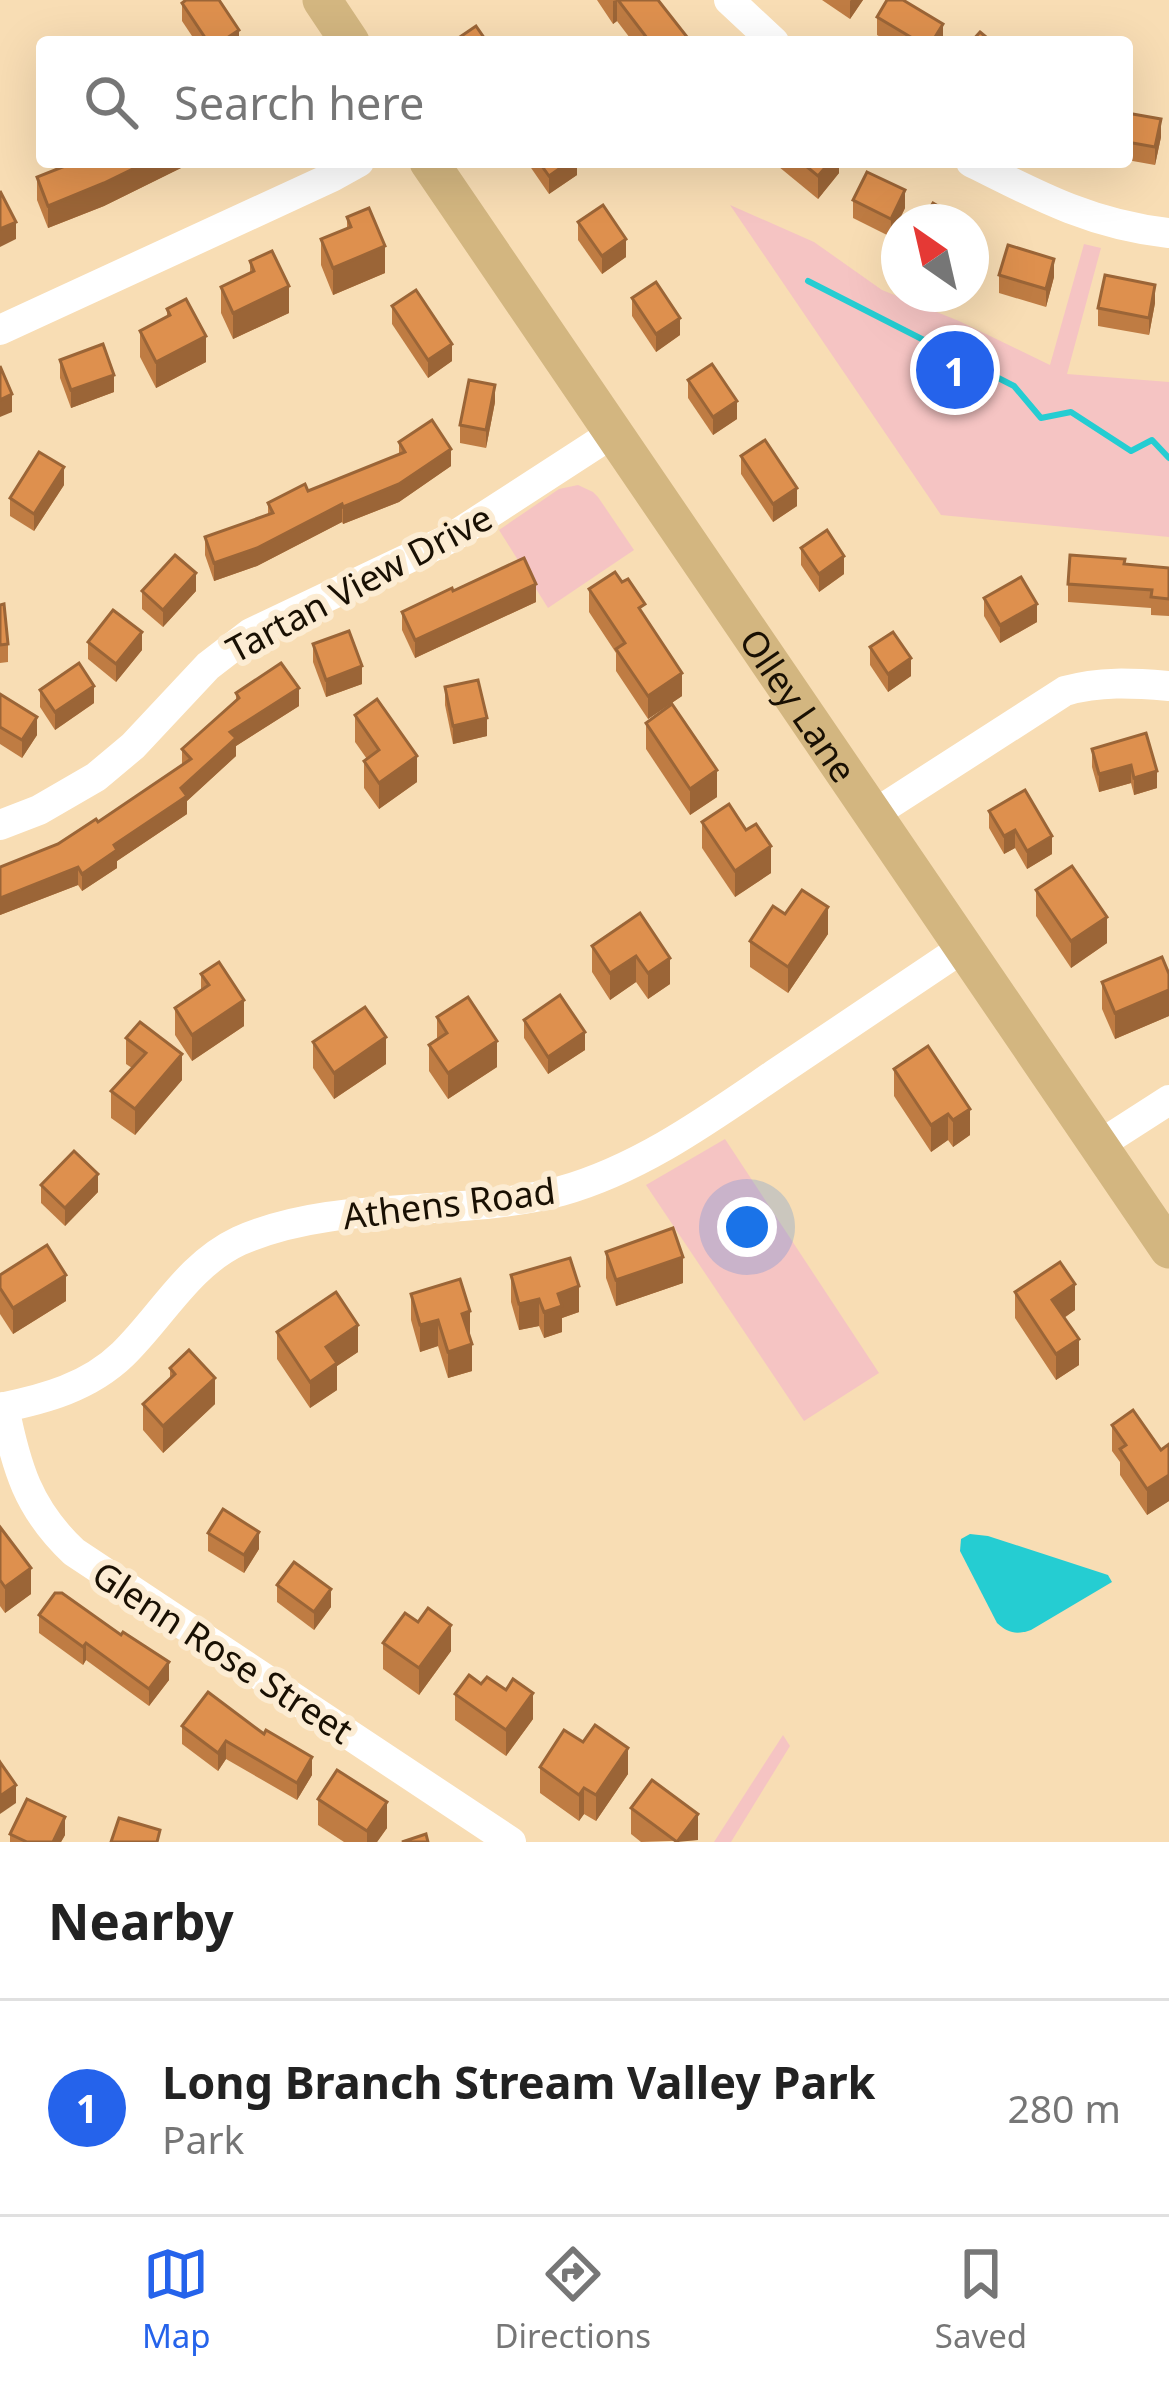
<!DOCTYPE html>
<style>
body{margin:0;font-family:"Noto Sans",sans-serif;background:#f6f6f6;color:#222}
.compass{position:absolute;left:881px;top:204px;width:108px;height:108px;border-radius:50%;background:#fff;box-shadow:0 12px 48px #0002;rotate:326deg}
.you{position:absolute;left:747px;top:1227px;width:42px;height:42px;margin:-30px;border:9px solid #fff;border-radius:50%;background:#1a73e8;box-shadow:0 0 0 18px #1a73e833}
.badge{display:grid;place-items:center;width:78px;height:78px;border-radius:50%;background:#2563eb;color:#fff;font-size:39px;font-weight:700}
.pin{position:absolute;translate:-50% -50%;border:6px solid #fff;box-shadow:0 3px 12px #0006}
.list{margin:0;padding:0;list-style:none}
h2{display:flex;justify-content:space-between;align-items:center;height:156px;margin:0;padding:0 48px;font-size:51px}
h2 small{font-size:39px;font-weight:400;color:#767676}
.list li{display:grid;grid-template-columns:78px 1fr auto;gap:36px;align-items:center;box-sizing:border-box;height:216px;padding:0 48px;border-top:3px solid #e0e0e0}
.list b{display:block;font-size:45px;white-space:nowrap}
.list p{margin:0;font-size:39px;white-space:nowrap;color:#767676}
.list em{font-size:39px;font-style:normal;color:#767676}
.icon{flex:none;width:66px;height:66px;fill:none;stroke:currentColor;stroke-width:2;stroke-linecap:round;stroke-linejoin:round}
.map{position:relative;flex:none;width:1169px;height:1842px;overflow:hidden}
.search{position:absolute;background:#fff;box-shadow:0 12px 48px #0002;left:36px;right:36px;top:36px;height:132px;display:flex;align-items:center;gap:30px;box-sizing:border-box;padding:0 42px;border-radius:12px;color:#767676;font-size:45px}
.sheet{height:372px;background:#fff}
nav{display:flex;justify-content:space-around;align-items:center;box-sizing:border-box;height:168px;border-top:3px solid #e0e0e0;background:#fff;font-size:33px;color:#767676}
nav a{display:grid;justify-items:center;gap:6px}
nav .on{color:#2563eb}
.map>svg:first-child{display:block}
</style>
<div class="map">
<svg width="1169" height="1842" viewBox="0 0 1169 1842">
<rect width="100%" height="100%" fill="#f8ddb4"/>
<!-- green -->
<g fill="#f5c4c3">
<path d="M 730,205 L 814,242 L 882,290 L 959,321 L 1050,365 L 1084,244 L 1101,248 L 1067,374 L 1169,382 L 1169,537 L 941,515 Z"/>
<path d="M 578,485 L 593,492 L 598,497 L 634,550 L 548,608 L 499,530 L 559,489 Z"/>
<path d="M 725,1139 L 879,1373 L 804,1421 L 646,1185 Z"/>
<path d="M 783,1735 L 790,1746 L 731,1842 L 714,1842 Z"/>
</g>
<!-- water -->
<path fill="#25cdd2" d="M 970,1534 L 988,1536 L 1108,1575 L 1112,1582 L 1031,1630 C 1016,1635 1008,1633 997,1623 L 960,1551 L 961,1539 Z"/>
<g fill="none" stroke-linecap="round" stroke-linejoin="round">
<!-- stream -->
<path stroke="#25cdd2" stroke-width="6" d="M 808,281 L 1014,386 L 1041,418 L 1071,412 L 1131,451 L 1152,440 L 1169,458"/>
<!-- minor -->
<g stroke="#fff" stroke-width="30">
<path d="M 729,0 L 774,42"/>
<path d="M 971,162 C 1038,196 1093,225 1169,233"/>
<path d="M 0,330 L 332,177 L 359,162"/>
<path d="M 874,814 L 1065,691 C 1100,681 1132,683 1169,686"/>
<path d="M 0,825 L 39,810 L 96,777 L 133,746 L 208,666 L 251,633 L 451,538 L 613,433"/>
<path d="M 1099,1145 L 1169,1100"/>
<path d="M 4,1407 C 16,1467 28,1509 74,1552 L 511,1842"/>
<path d="M 0,1408 C 45,1399 89,1387 123,1354 C 162,1316 188,1265 239,1241 C 338,1197 458,1219 561,1191 C 640,1169 709,1119 775,1074 C 838,1032 901,989 964,947"/>
</g>
<!-- major -->
<g stroke="#d3b680" stroke-width="39">
<path d="M 322,0 L 350,42"/>
<path id="s1" d="M 429,162 L 1169,1249"/>
</g>
</g>
<!-- wall -->
<g fill="#bf7c43">
<path d="M 597,0 L 654,0 L 691,42 L 633,42 L 617,21 L 613,24 Z"/>
<path d="M 822,0 L 863,0 L 850,19 Z"/>
<path d="M 182,3 L 239,42 L 196,42 L 182,21 Z"/>
<path d="M 877,17 L 943,24 L 943,42 L 889,42 L 877,35 Z"/>
<path d="M 1127,113 L 1161,137 L 1155,165 L 1127,160 Z"/>
<path d="M 181,162 L 181,168 L 104,206 L 48,228 L 37,200 L 37,177 Z"/>
<path d="M 527,162 L 577,162 L 577,175 L 549,194 Z"/>
<path d="M 773,162 L 839,162 L 839,173 L 818,199 Z"/>
<path d="M 853,200 L 905,208 L 891,237 L 853,218 Z"/>
<path d="M 347,217 L 385,273 L 333,295 L 321,265 L 321,239 L 347,228 Z"/>
<path d="M 578,222 L 626,257 L 602,274 L 578,240 Z"/>
<path d="M 250,261 L 289,313 L 233,339 L 221,313 L 221,287 L 250,273 Z"/>
<path d="M 999,275 L 1054,277 L 1046,307 L 999,293 Z"/>
<path d="M 632,298 L 680,335 L 656,352 L 632,316 Z"/>
<path d="M 1155,303 L 1149,335 L 1098,326 L 1098,308 Z"/>
<path d="M 392,306 L 452,361 L 428,378 L 392,324 Z"/>
<path d="M 167,309 L 206,362 L 156,388 L 140,357 L 140,331 L 167,316 Z"/>
<path d="M 60,360 L 114,392 L 71,408 L 60,378 Z"/>
<path d="M 688,380 L 737,419 L 713,435 L 688,398 Z"/>
<path d="M 495,402 L 486,448 L 460,443 L 460,425 Z"/>
<path d="M 399,442 L 451,466 L 399,502 L 343,524 L 342,522 L 257,566 L 214,581 L 205,555 L 205,537 L 268,514 L 268,503 L 308,491 L 399,454 Z"/>
<path d="M 741,456 L 797,506 L 773,522 L 741,474 Z"/>
<path d="M 64,485 L 34,531 L 10,516 L 10,498 Z"/>
<path d="M 801,548 L 844,574 L 819,592 L 801,565 Z"/>
<path d="M 1124,564 L 1169,568 L 1169,616 L 1151,615 L 1151,608 L 1068,602 L 1068,584 Z"/>
<path d="M 589,589 L 645,617 L 682,696 L 648,719 L 616,671 L 616,653 L 589,612 Z"/>
<path d="M 142,591 L 196,591 L 163,627 L 142,609 Z"/>
<path d="M 453,591 L 536,602 L 415,658 L 402,630 L 402,612 Z"/>
<path d="M 984,598 L 1037,622 L 1000,643 L 984,616 Z"/>
<path d="M 0,605 L 8,644 L 8,662 L 0,663 Z"/>
<path d="M 88,642 L 142,650 L 116,682 L 88,659 Z"/>
<path d="M 313,644 L 362,684 L 326,697 L 313,662 Z"/>
<path d="M 870,647 L 911,676 L 888,692 L 870,665 Z"/>
<path d="M 445,687 L 487,736 L 453,744 L 445,705 Z"/>
<path d="M 40,690 L 94,703 L 55,730 L 40,707 Z"/>
<path d="M 236,693 L 299,706 L 236,746 L 236,756 L 187,801 L 187,814 L 117,861 L 117,868 L 82,891 L 78,885 L 0,915 L 0,867 L 58,844 L 98,822 L 182,765 L 182,749 L 236,701 Z"/>
<path d="M 0,694 L 37,735 L 22,758 L 0,744 Z"/>
<path d="M 355,715 L 417,782 L 379,809 L 364,788 L 364,761 L 367,759 L 355,742 Z"/>
<path d="M 646,723 L 717,797 L 690,815 L 646,749 Z"/>
<path d="M 1146,733 L 1157,788 L 1134,795 L 1131,783 L 1099,792 L 1092,767 L 1092,749 Z"/>
<path d="M 989,811 L 1052,854 L 1027,869 L 1015,848 L 1004,854 L 989,828 Z"/>
<path d="M 702,822 L 746,830 L 771,873 L 735,897 L 702,848 Z"/>
<path d="M 1036,890 L 1107,943 L 1071,968 L 1036,916 Z"/>
<path d="M 785,914 L 828,934 L 788,993 L 750,967 L 750,941 Z"/>
<path d="M 592,946 L 670,958 L 670,984 L 648,999 L 636,982 L 610,1000 L 592,972 Z"/>
<path d="M 201,974 L 244,1026 L 192,1061 L 175,1035 L 175,1008 L 201,991 Z"/>
<path d="M 1169,974 L 1169,1016 L 1115,1039 L 1102,1009 L 1102,982 Z"/>
<path d="M 437,1017 L 497,1067 L 448,1099 L 429,1071 L 429,1045 L 437,1040 Z"/>
<path d="M 524,1020 L 585,1050 L 548,1074 L 524,1038 Z"/>
<path d="M 126,1038 L 182,1080 L 135,1135 L 111,1118 L 111,1091 L 132,1068 L 126,1064 Z"/>
<path d="M 313,1042 L 386,1064 L 334,1099 L 313,1068 Z"/>
<path d="M 894,1069 L 970,1109 L 970,1135 L 953,1147 L 948,1140 L 931,1152 L 894,1096 Z"/>
<path d="M 41,1185 L 98,1192 L 65,1226 L 41,1203 Z"/>
<path d="M 606,1252 L 683,1283 L 616,1306 L 606,1278 Z"/>
<path d="M 0,1275 L 66,1301 L 13,1334 L 0,1314 Z"/>
<path d="M 511,1275 L 579,1312 L 562,1318 L 562,1332 L 544,1338 L 539,1326 L 519,1330 L 511,1302 Z"/>
<path d="M 1015,1292 L 1075,1310 L 1064,1318 L 1079,1365 L 1056,1380 L 1015,1318 Z"/>
<path d="M 411,1294 L 470,1337 L 472,1371 L 448,1378 L 438,1346 L 420,1352 L 411,1320 Z"/>
<path d="M 277,1332 L 358,1352 L 337,1366 L 337,1390 L 310,1408 L 277,1359 Z"/>
<path d="M 170,1368 L 215,1404 L 163,1453 L 143,1430 L 143,1404 L 170,1378 Z"/>
<path d="M 1112,1425 L 1161,1450 L 1169,1444 L 1169,1501 L 1147,1515 L 1120,1475 L 1120,1462 L 1112,1451 Z"/>
<path d="M 0,1527 L 31,1594 L 5,1613 L 0,1606 Z"/>
<path d="M 208,1533 L 259,1549 L 244,1573 L 208,1551 Z"/>
<path d="M 277,1585 L 331,1607 L 314,1630 L 277,1602 Z"/>
<path d="M 39,1615 L 169,1680 L 149,1706 L 86,1660 L 83,1665 L 39,1633 Z"/>
<path d="M 383,1643 L 451,1651 L 419,1695 L 383,1669 Z"/>
<path d="M 481,1684 L 506,1690 L 533,1719 L 506,1756 L 455,1720 L 455,1694 Z"/>
<path d="M 208,1692 L 312,1775 L 297,1800 L 226,1759 L 218,1771 L 182,1744 L 182,1726 Z"/>
<path d="M 540,1767 L 628,1774 L 596,1821 L 584,1814 L 579,1821 L 540,1793 Z"/>
<path d="M 318,1799 L 387,1828 L 377,1842 L 344,1842 L 318,1825 Z"/>
<path d="M 631,1808 L 698,1840 L 641,1842 L 631,1834 Z"/>
<path d="M 10,1834 L 65,1835 L 61,1842 L 10,1842 Z"/>
</g>
<!-- shaded-wall -->
<g fill="#9b6537">
<path d="M 617,0 L 617,21 L 613,24 L 613,1 Z"/>
<path d="M 851,0 L 863,0 L 850,19 L 850,1 Z"/>
<path d="M 943,24 L 943,42 L 932,42 Z"/>
<path d="M 239,30 L 239,42 L 221,42 Z"/>
<path d="M 1161,119 L 1161,137 L 1155,165 L 1155,147 Z"/>
<path d="M 147,162 L 181,162 L 181,168 L 104,206 L 48,228 L 48,206 Z"/>
<path d="M 569,162 L 577,162 L 577,175 L 549,194 L 549,176 Z"/>
<path d="M 830,162 L 839,162 L 839,173 L 818,199 L 818,176 Z"/>
<path d="M 905,190 L 905,208 L 891,237 L 891,219 Z"/>
<path d="M 16,222 L 16,239 L 0,247 L 0,229 Z"/>
<path d="M 974,227 L 974,245 L 971,250 L 971,232 Z"/>
<path d="M 626,239 L 626,257 L 602,274 L 602,256 Z"/>
<path d="M 385,246 L 385,273 L 333,295 L 333,268 Z"/>
<path d="M 1054,259 L 1054,277 L 1046,307 L 1046,289 Z"/>
<path d="M 1155,285 L 1155,303 L 1149,335 L 1149,318 Z"/>
<path d="M 289,286 L 289,313 L 233,339 L 233,313 Z"/>
<path d="M 680,318 L 680,335 L 656,352 L 656,334 Z"/>
<path d="M 206,336 L 206,362 L 156,388 L 156,362 Z"/>
<path d="M 452,344 L 452,361 L 428,378 L 428,360 Z"/>
<path d="M 114,375 L 114,392 L 71,408 L 71,390 Z"/>
<path d="M 495,385 L 495,402 L 486,448 L 486,430 Z"/>
<path d="M 12,394 L 12,412 L 0,417 L 0,400 Z"/>
<path d="M 737,401 L 737,419 L 713,435 L 713,417 Z"/>
<path d="M 451,449 L 451,466 L 399,502 L 343,524 L 343,507 Z"/>
<path d="M 64,467 L 64,485 L 34,531 L 34,514 Z"/>
<path d="M 797,488 L 797,506 L 773,522 L 773,504 Z"/>
<path d="M 342,504 L 342,522 L 257,566 L 214,581 L 214,563 Z"/>
<path d="M 844,556 L 844,574 L 819,592 L 819,574 Z"/>
<path d="M 196,573 L 196,591 L 163,627 L 163,610 Z"/>
<path d="M 536,584 L 536,602 L 415,658 L 415,640 Z"/>
<path d="M 1037,604 L 1037,622 L 1000,643 L 1000,625 Z"/>
<path d="M 142,632 L 142,650 L 116,682 L 116,664 Z"/>
<path d="M 911,658 L 911,676 L 888,692 L 888,674 Z"/>
<path d="M 362,666 L 362,684 L 326,697 L 326,680 Z"/>
<path d="M 682,673 L 682,696 L 648,719 L 648,696 Z"/>
<path d="M 94,686 L 94,703 L 55,730 L 55,712 Z"/>
<path d="M 299,688 L 299,706 L 236,746 L 236,756 L 187,801 L 187,814 L 117,861 L 117,868 L 82,891 L 82,874 L 181,788 L 230,732 Z"/>
<path d="M 37,717 L 37,735 L 22,758 L 22,740 Z"/>
<path d="M 487,718 L 487,736 L 453,744 L 453,726 Z"/>
<path d="M 417,756 L 417,782 L 379,809 L 379,783 Z"/>
<path d="M 1131,765 L 1131,783 L 1099,792 L 1099,774 Z"/>
<path d="M 717,770 L 717,797 L 690,815 L 690,789 Z"/>
<path d="M 1157,771 L 1157,788 L 1134,795 L 1134,778 Z"/>
<path d="M 1015,830 L 1015,848 L 1004,854 L 1004,836 Z"/>
<path d="M 1052,836 L 1052,854 L 1027,869 L 1027,851 Z"/>
<path d="M 771,846 L 771,873 L 735,897 L 735,871 Z"/>
<path d="M 78,867 L 78,885 L 0,915 L 0,898 Z"/>
<path d="M 828,907 L 828,934 L 788,993 L 788,967 Z"/>
<path d="M 1107,917 L 1107,943 L 1071,968 L 1071,941 Z"/>
<path d="M 636,956 L 636,982 L 610,1000 L 610,973 Z"/>
<path d="M 670,958 L 670,984 L 648,999 L 648,973 Z"/>
<path d="M 1169,990 L 1169,1016 L 1115,1039 L 1115,1013 Z"/>
<path d="M 244,1000 L 244,1026 L 192,1061 L 192,1035 Z"/>
<path d="M 585,1032 L 585,1050 L 548,1074 L 548,1057 Z"/>
<path d="M 386,1037 L 386,1064 L 334,1099 L 334,1073 Z"/>
<path d="M 497,1041 L 497,1067 L 448,1099 L 448,1073 Z"/>
<path d="M 182,1054 L 182,1080 L 135,1135 L 135,1109 Z"/>
<path d="M 970,1109 L 970,1135 L 953,1147 L 953,1120 Z"/>
<path d="M 948,1114 L 948,1140 L 931,1152 L 931,1125 Z"/>
<path d="M 98,1174 L 98,1192 L 65,1226 L 65,1208 Z"/>
<path d="M 683,1257 L 683,1283 L 616,1306 L 616,1280 Z"/>
<path d="M 66,1275 L 66,1301 L 13,1334 L 13,1308 Z"/>
<path d="M 1075,1284 L 1075,1310 L 1052,1326 L 1052,1300 Z"/>
<path d="M 579,1286 L 579,1312 L 562,1318 L 562,1332 L 544,1338 L 544,1312 L 558,1294 Z"/>
<path d="M 539,1299 L 539,1326 L 519,1330 L 519,1304 Z"/>
<path d="M 470,1311 L 470,1337 L 462,1314 Z"/>
<path d="M 438,1320 L 438,1346 L 420,1352 L 420,1325 Z"/>
<path d="M 358,1325 L 358,1352 L 337,1366 L 337,1390 L 310,1408 L 310,1382 L 326,1347 Z"/>
<path d="M 1079,1339 L 1079,1365 L 1056,1380 L 1056,1354 Z"/>
<path d="M 472,1344 L 472,1371 L 448,1378 L 448,1352 Z"/>
<path d="M 215,1378 L 215,1404 L 163,1453 L 163,1426 Z"/>
<path d="M 1169,1475 L 1169,1501 L 1147,1515 L 1147,1489 Z"/>
<path d="M 259,1532 L 259,1549 L 244,1573 L 244,1555 Z"/>
<path d="M 31,1568 L 31,1594 L 5,1613 L 5,1587 Z"/>
<path d="M 331,1589 L 331,1607 L 314,1630 L 314,1612 Z"/>
<path d="M 451,1625 L 451,1651 L 419,1695 L 419,1668 Z"/>
<path d="M 86,1643 L 86,1660 L 83,1665 L 83,1647 Z"/>
<path d="M 169,1662 L 169,1680 L 149,1706 L 149,1689 Z"/>
<path d="M 533,1693 L 533,1719 L 506,1756 L 506,1730 Z"/>
<path d="M 226,1741 L 226,1759 L 218,1771 L 218,1753 Z"/>
<path d="M 628,1748 L 628,1774 L 596,1821 L 596,1795 Z"/>
<path d="M 312,1757 L 312,1775 L 297,1800 L 297,1783 Z"/>
<path d="M 16,1785 L 16,1803 L 0,1814 L 0,1796 Z"/>
<path d="M 584,1788 L 584,1814 L 579,1821 L 579,1795 Z"/>
<path d="M 387,1802 L 387,1828 L 377,1842 L 367,1842 L 367,1831 Z"/>
<path d="M 698,1814 L 698,1840 L 677,1842 Z"/>
<path d="M 65,1817 L 65,1835 L 61,1842 L 53,1842 Z"/>
</g>
<!-- building -->
<g fill="#de904e" stroke="#9b6537" stroke-width="3">
<path d="M 186,0 L 219,0 L 239,30 L 221,42 L 208,42 L 182,3 Z"/>
<path d="M 618,0 L 658,0 L 691,42 L 650,42 Z"/>
<path d="M 887,0 L 903,0 L 943,24 L 932,42 L 919,42 L 877,17 Z"/>
<path d="M 476,26 L 487,42 L 455,42 L 454,41 Z"/>
<path d="M 980,32 L 992,42 L 971,42 Z"/>
<path d="M 1127,113 L 1161,119 L 1155,147 L 1127,142 Z"/>
<path d="M 75,162 L 147,162 L 104,183 L 48,206 L 37,177 Z"/>
<path d="M 539,162 L 569,162 L 549,176 Z"/>
<path d="M 801,162 L 830,162 L 818,176 Z"/>
<path d="M 867,172 L 905,190 L 891,219 L 853,200 Z"/>
<path d="M 0,191 L 16,222 L 0,229 Z"/>
<path d="M 933,203 L 965,222 L 922,222 Z"/>
<path d="M 603,205 L 626,239 L 602,256 L 578,222 Z"/>
<path d="M 369,208 L 385,246 L 333,268 L 321,239 L 351,227 L 347,217 Z"/>
<path d="M 1008,245 L 1054,259 L 1046,289 L 999,275 Z"/>
<path d="M 272,251 L 289,286 L 233,313 L 221,287 L 254,271 L 250,261 Z"/>
<path d="M 1105,275 L 1155,285 L 1149,318 L 1098,308 Z"/>
<path d="M 656,282 L 680,318 L 656,334 L 632,298 Z"/>
<path d="M 416,290 L 452,344 L 428,360 L 392,306 Z"/>
<path d="M 186,299 L 206,336 L 156,362 L 140,331 L 170,315 L 167,309 Z"/>
<path d="M 103,344 L 114,375 L 71,390 L 60,360 Z"/>
<path d="M 712,364 L 737,401 L 713,417 L 688,380 Z"/>
<path d="M 0,366 L 12,394 L 0,400 Z"/>
<path d="M 469,380 L 495,385 L 486,430 L 460,425 Z"/>
<path d="M 432,420 L 451,449 L 399,484 L 343,507 L 342,504 L 257,548 L 214,563 L 205,537 L 273,513 L 268,503 L 305,484 L 308,491 L 405,452 L 399,442 Z"/>
<path d="M 765,440 L 797,488 L 773,504 L 741,456 Z"/>
<path d="M 39,452 L 64,467 L 34,514 L 10,498 Z"/>
<path d="M 827,530 L 844,556 L 819,574 L 801,548 Z"/>
<path d="M 175,555 L 196,573 L 163,610 L 142,591 Z"/>
<path d="M 1070,555 L 1125,559 L 1124,564 L 1169,568 L 1169,599 L 1151,597 L 1152,590 L 1068,584 Z"/>
<path d="M 524,558 L 536,584 L 415,640 L 402,612 L 452,588 L 453,591 Z"/>
<path d="M 615,572 L 622,582 L 628,579 L 645,604 L 639,608 L 682,673 L 648,696 L 616,649 L 625,643 L 589,589 Z"/>
<path d="M 1021,577 L 1037,604 L 1000,625 L 984,598 Z"/>
<path d="M 4,604 L 8,644 L 0,645 L 0,605 Z"/>
<path d="M 113,610 L 142,632 L 116,664 L 88,642 Z"/>
<path d="M 349,631 L 362,666 L 326,680 L 313,644 Z"/>
<path d="M 893,632 L 911,658 L 888,674 L 870,647 Z"/>
<path d="M 79,663 L 94,686 L 55,712 L 40,690 Z"/>
<path d="M 281,663 L 299,688 L 230,732 L 236,738 L 181,788 L 187,796 L 114,845 L 117,850 L 82,874 L 78,867 L 0,898 L 0,867 L 58,844 L 96,819 L 98,822 L 191,759 L 182,749 L 239,698 L 236,693 Z"/>
<path d="M 478,680 L 487,718 L 453,726 L 445,687 Z"/>
<path d="M 0,694 L 37,717 L 22,740 L 0,727 Z"/>
<path d="M 377,699 L 417,756 L 379,783 L 364,761 L 379,750 L 355,715 Z"/>
<path d="M 672,704 L 717,770 L 690,789 L 646,723 Z"/>
<path d="M 1146,733 L 1157,771 L 1134,778 L 1131,765 L 1099,774 L 1092,749 Z"/>
<path d="M 1025,790 L 1052,836 L 1027,851 L 1015,830 L 1004,836 L 989,811 Z"/>
<path d="M 729,804 L 746,830 L 756,824 L 771,846 L 735,871 L 702,822 Z"/>
<path d="M 1072,866 L 1107,917 L 1071,941 L 1036,890 Z"/>
<path d="M 802,890 L 828,907 L 788,967 L 750,941 L 773,906 L 785,914 Z"/>
<path d="M 640,913 L 670,958 L 648,973 L 636,956 L 610,973 L 592,946 Z"/>
<path d="M 1162,957 L 1169,974 L 1169,990 L 1115,1013 L 1102,982 Z"/>
<path d="M 219,962 L 244,1000 L 192,1035 L 175,1008 L 209,985 L 201,974 Z"/>
<path d="M 560,995 L 585,1032 L 548,1057 L 524,1020 Z"/>
<path d="M 468,997 L 497,1041 L 448,1073 L 429,1045 L 447,1033 L 437,1017 Z"/>
<path d="M 365,1007 L 386,1037 L 334,1073 L 313,1042 Z"/>
<path d="M 140,1022 L 182,1054 L 135,1109 L 111,1091 L 146,1053 L 126,1038 Z"/>
<path d="M 928,1046 L 970,1109 L 953,1120 L 948,1114 L 931,1125 L 894,1069 Z"/>
<path d="M 74,1151 L 98,1174 L 65,1208 L 41,1185 Z"/>
<path d="M 673,1228 L 683,1257 L 616,1280 L 606,1252 Z"/>
<path d="M 47,1245 L 66,1275 L 13,1308 L 0,1288 L 0,1275 Z"/>
<path d="M 570,1258 L 579,1286 L 558,1294 L 562,1306 L 544,1312 L 539,1299 L 519,1304 L 511,1275 Z"/>
<path d="M 1060,1262 L 1075,1284 L 1052,1300 L 1079,1339 L 1056,1354 L 1015,1292 Z"/>
<path d="M 460,1279 L 470,1311 L 462,1314 L 472,1344 L 448,1352 L 438,1320 L 420,1325 L 411,1294 Z"/>
<path d="M 336,1292 L 358,1325 L 326,1347 L 337,1363 L 310,1382 L 277,1332 Z"/>
<path d="M 189,1350 L 215,1378 L 163,1426 L 143,1404 L 175,1374 L 170,1368 Z"/>
<path d="M 1133,1410 L 1161,1450 L 1169,1444 L 1169,1475 L 1147,1489 L 1120,1449 L 1126,1445 L 1112,1425 Z"/>
<path d="M 223,1509 L 259,1532 L 244,1555 L 208,1533 Z"/>
<path d="M 0,1527 L 31,1568 L 5,1587 L 0,1580 Z"/>
<path d="M 294,1562 L 331,1589 L 314,1612 L 277,1585 Z"/>
<path d="M 55,1593 L 62,1593 L 121,1635 L 123,1632 L 169,1662 L 149,1689 L 86,1643 L 83,1647 L 39,1615 Z"/>
<path d="M 428,1608 L 451,1625 L 419,1668 L 383,1643 L 405,1613 L 418,1622 Z"/>
<path d="M 469,1675 L 481,1684 L 487,1677 L 506,1690 L 513,1679 L 533,1693 L 506,1730 L 455,1694 Z"/>
<path d="M 208,1692 L 264,1734 L 266,1730 L 312,1757 L 297,1783 L 226,1741 L 218,1753 L 182,1726 Z"/>
<path d="M 595,1725 L 628,1748 L 596,1795 L 584,1788 L 579,1795 L 540,1767 L 564,1730 L 583,1742 Z"/>
<path d="M 0,1762 L 16,1785 L 0,1796 Z"/>
<path d="M 337,1770 L 387,1802 L 367,1831 L 318,1799 Z"/>
<path d="M 652,1780 L 698,1814 L 677,1842 L 631,1808 Z"/>
<path d="M 27,1799 L 65,1817 L 53,1842 L 27,1842 L 10,1834 Z"/>
<path d="M 119,1818 L 160,1830 L 157,1842 L 111,1842 Z"/>
<path d="M 426,1834 L 428,1842 L 402,1842 Z"/>
</g>
<g text-anchor="middle" dominant-baseline="central" stroke-width="12" stroke-linejoin="round" paint-order="stroke">
<!-- street labels -->
<g font-size="36" fill="#191003" stroke="#fcecd3">
<text transform="translate(359 583) rotate(-28)">Tartan View Drive</text>
<text stroke="none"><textPath href="#s1" startOffset="657">Olley Lane</textPath></text>
<text transform="translate(449 1203) rotate(-7)">Athens Road</text>
<text transform="translate(223 1652) rotate(33)">Glenn Rose Street</text>
</g>
</g>
</svg>
<svg class="compass" viewBox="-18 -18 36 36"><path d="M0-13l5 13h-10z" fill="#e53935"/><path d="M0 13l5-13h-10z" fill="#767676"/></svg>
<div class="you"></div>
<div class="pin badge" style="left:955px;top:370px">1</div>
<div class="search"><svg class="icon" aria-label="search" viewBox="0 0 24 24"><circle cx="10" cy="10" r="6"/><path d="M15 15l6 6"/></svg>Search here</div>
</div>
<section class="sheet">
<h2>Nearby<small></small></h2>
<ul class="list">
<li><span class="badge">1</span><div><b>Long Branch Stream Valley Park</b><p>Park</p></div><em>280 m</em></li>
</ul>
</section>
<nav>
<a class="on"><svg class="icon" aria-label="map" viewBox="0 0 24 24"><path d="M3 6l6-2 6 2 6-2v14l-6 2-6-2-6 2zM9 4v14M15 6v14"/></svg>Map</a>
<a><svg class="icon" aria-label="directions" viewBox="0 0 24 24"><path d="M12 3l9 9-9 9-9-9zM9 14v-3h6M13 9l2 2-2 2"/></svg>Directions</a>
<a><svg class="icon" aria-label="saved" viewBox="0 0 24 24"><path d="M7 4h10v16l-5-4-5 4z"/></svg>Saved</a>
</nav>
